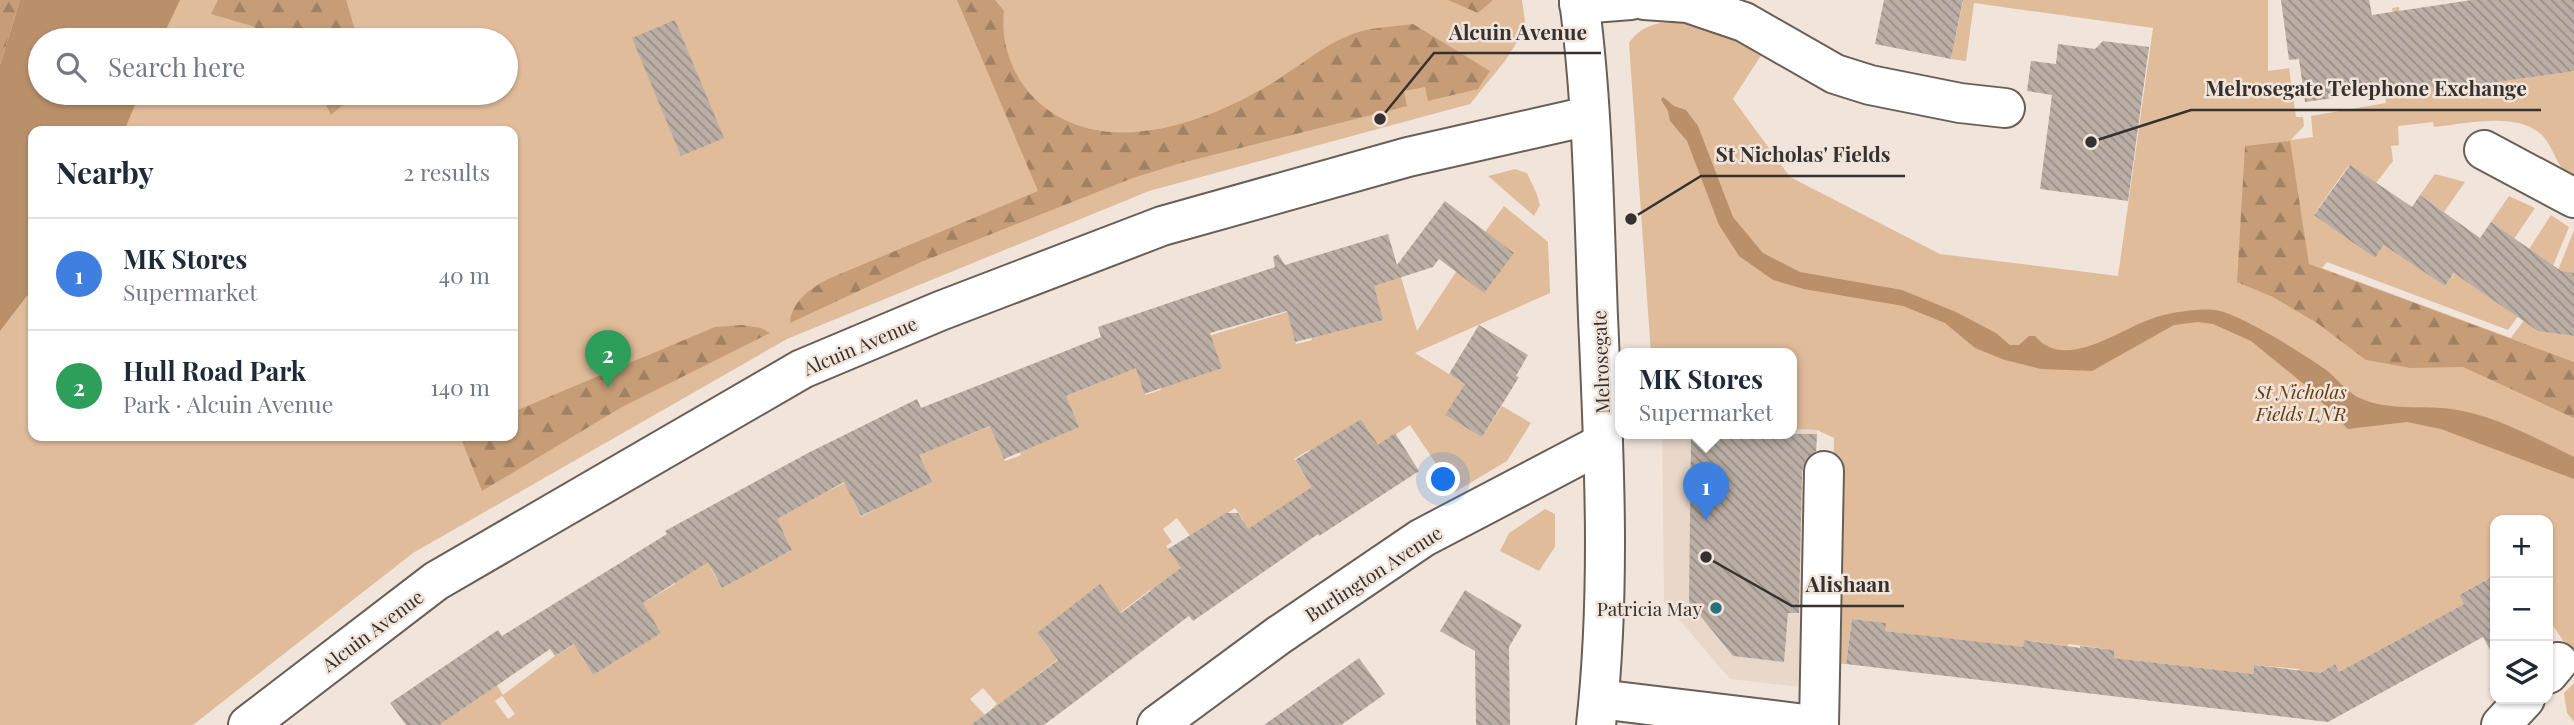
<!DOCTYPE html>
<meta charset="utf-8">
<style>
body{margin:0;font-family:"Playfair Display",serif;background:#f6f6f7;color:#1f2937}
.controls{position:absolute;right:21px;bottom:21px;display:grid;overflow:hidden;border-radius:14px;box-shadow:0 2px 5px #0004}
.controls button{width:63px;height:63px;display:grid;place-items:center;padding:0;border:0;border-bottom:2px solid #e0e1e3;background:#fff;color:#1f2937;font:35px sans-serif}
.you{position:absolute;left:1444px;top:480px;width:24px;height:24px;margin:-18px;border:5px solid #fff;border-radius:50%;background:#1a73e8;box-shadow:0 0 0 10px #1a73e833}
.badge{display:grid;place-items:center;width:46px;height:46px;border-radius:50%;background:#2a707e;color:#fff;font-size:23px;font-weight:700}
.pin{position:absolute;translate:-50% -58px;filter:drop-shadow(0 2px 4px #0008)}
.pin::after{content:'';position:absolute;top:37px;width:24px;height:21px;background:inherit;clip-path:polygon(0 0,100% 0,50% 100%)}
.popup{position:absolute;left:1615px;top:348px;width:182px;height:91px;box-sizing:border-box;display:grid;place-content:center;border-radius:14px;background:#fff;filter:drop-shadow(0 2px 5px #0005);font-size:23px;white-space:nowrap;color:#747a83}
.popup b{font-size:26px;color:#1f2937}
.popup::after{content:'';position:absolute;left:50%;top:100%;margin-left:-14px;border:14px solid transparent;border-top-color:#fff}
.list{margin:0;padding:0;list-style:none}
h2{display:flex;justify-content:space-between;align-items:center;height:91px;margin:0;padding:0 28px;font-size:30px}
h2 small{font-size:23px;font-weight:400;color:#747a83}
.list li{display:grid;grid-template-columns:46px 1fr auto;gap:21px;align-items:center;box-sizing:border-box;height:112px;padding:0 28px;border-top:2px solid #e0e1e3}
.list b{display:block;font-size:26px;white-space:nowrap}
.list p{margin:0;font-size:23px;white-space:nowrap;color:#747a83}
.list em{font-size:23px;font-style:normal;color:#747a83}
.icon{flex:none;width:38px;height:38px;fill:none;stroke:currentColor;stroke-width:2;stroke-linecap:round;stroke-linejoin:round}
.map{position:relative;flex:none;width:2574px;height:725px;overflow:hidden}
.search{position:absolute;background:#fff;box-shadow:0 2px 5px #0004;left:28px;top:28px;width:490px;height:77px;display:flex;align-items:center;gap:18px;box-sizing:border-box;padding:0 24px;border-radius:38px;color:#747a83;font-size:26px}
.panel{position:absolute;background:#fff;box-shadow:0 2px 5px #0004;left:28px;top:126px;width:490px;height:315px;border-radius:14px}
.map>svg:first-child{display:block}
</style>
<div class="map">
<svg width="2574" height="725" viewBox="0 0 2574 725">
<defs>
<pattern id="forest-firs" width="22" height="20" patternUnits="userSpaceOnUse" patternTransform="scale(1.75)"><rect width="22" height="20" fill="#c79d77"/><path d="M5 1l3.5 6h-7zM16 11l3.5 6h-7z" fill="#a28162"/></pattern>
<pattern id="building-back-hatch" width="6" height="6" patternUnits="userSpaceOnUse" patternTransform="scale(1.75)"><rect width="6" height="6" fill="#baaea5"/><path d="M-1 5l2 2M0 0l6 6M5-1l2 2" fill="none" stroke="#988e87"/></pattern>
</defs>
<rect width="100%" height="100%" fill="#f1e5db"/>
<!-- built -->
<path fill="#e9d8c9" d="M 1792,429 L 1817,430 L 1810,688 L 1730,679 L 1664,602 L 1662,434 L 1792,434 Z"/>
<!-- green -->
<g fill="#e1bc9b" fill-rule="evenodd">
<path d="M 120,0 L 1522,0 L 1526,28 L 1505,61 L 1470,104 L 1149,191 L 787,339 L 413,553 L 193,725 L 0,725 L 0,232 L 33,180 L 33,436 L 513,436 L 513,131 L 57,131 L 75,93 L 506,93 L 506,40 L 101,40 Z"/>
<path d="M 1955,0 L 2268,0 L 2268,71 L 2289,68 L 2296,117 L 2303,117 L 2304,126 L 2291,140 L 2313,137 L 2311,116 L 2386,103 L 2378,47 L 2397,44 L 2392,8 L 2399,7 L 2410,90 L 2432,87 L 2433,91 L 2569,68 L 2570,72 L 2574,71 L 2574,179 C 2558,170 2556,154 2546,140 C 2524,109 2466,124 2434,127 L 2433,122 L 2398,126 L 2399,145 L 2391,146 L 2393,161 L 2376,183 L 2349,165 L 2314,214 L 2375,258 L 2385,244 L 2445,286 L 2455,273 L 2529,249 L 2551,215 L 2569,227 L 2550,273 L 2508,330 L 2327,262 L 2322,268 L 2511,338 L 2555,278 L 2574,230 L 2574,273 L 2555,333 L 2574,336 L 2574,657 L 2548,618 L 2548,520 L 2495,520 L 2495,589 L 2489,578 L 2459,595 L 2464,604 L 2339,672 L 2335,664 L 2304,682 L 2299,675 L 2299,669 L 2254,665 L 2253,674 L 2114,658 L 2114,650 L 2069,644 L 2067,646 L 2024,640 L 2023,648 L 1885,631 L 1885,623 L 1852,619 L 1846,664 L 1828,663 L 1834,438 L 1817,430 L 1792,429 L 1792,354 L 1651,354 L 1629,43 C 1657,0 1730,34 1767,46 L 1733,99 L 1790,177 L 1940,254 L 2118,276 L 2153,28 L 1974,3 L 1966,61 L 1951,59 L 1963,2 Z"/>
<path d="M 1515,169 L 1527,173 L 1536,192 L 1540,205 L 1534,216 L 1488,176 Z"/>
<path d="M 2435,174 L 2465,182 L 2444,212 L 2420,195 Z"/>
<path d="M 2509,196 L 2535,208 L 2514,239 L 2491,222 Z"/>
<path d="M 1504,206 L 1548,242 L 1550,293 L 1415,353 L 1465,384 L 1446,415 L 1482,437 L 1502,406 L 1531,423 L 1507,461 L 1455,492 L 1410,425 L 1295,499 L 1207,559 L 1177,518 L 1163,529 L 1172,542 L 1166,546 L 1178,564 L 1186,560 L 1193,569 L 1155,595 L 1150,590 L 1041,672 L 1028,684 L 993,725 L 439,725 L 497,685 L 503,695 L 555,656 L 675,584 L 671,576 L 824,493 L 951,431 L 956,440 L 1101,382 L 1202,338 L 1401,277 L 1417,331 L 1456,272 L 1514,253 L 1485,232 ZM 1307,319 L 1312,340 L 1296,344 L 1290,323 ZM 1154,369 L 1161,390 L 1145,395 L 1138,375 ZM 1361,419 L 1373,437 L 1347,428 ZM 1013,434 L 1021,455 L 1005,461 L 997,441 ZM 1309,450 L 1320,469 L 1306,478 L 1294,459 ZM 867,489 L 876,509 L 861,517 L 851,496 ZM 1235,508 L 1243,520 L 1228,530 L 1220,518 ZM 783,531 L 792,550 L 778,558 L 775,534 ZM 726,561 L 737,580 L 722,588 L 711,569 ZM 1050,623 L 1063,640 L 1050,650 L 1037,633 ZM 581,656 L 607,666 L 593,675 ZM 983,688 L 997,704 L 985,715 L 970,699 ZM 502,696 L 515,714 L 508,719 L 495,701 Z"/>
<path d="M 1545,509 L 1555,514 L 1555,547 L 1539,571 L 1500,551 L 1509,533 Z"/>
<path d="M 2574,683 L 2574,722 L 2567,713 L 2564,693 Z"/>
</g>
<!-- forest -->
<g fill="url(#forest-firs)">
<path d="M 0,0 L 20,0 L 0,65 Z"/>
<path d="M 218,0 L 346,0 L 358,40 L 281,40 L 252,26 L 211,14 Z"/>
<path d="M 957,0 L 995,0 L 1004,11 C 1000,41 1012,77 1035,99 C 1099,161 1202,125 1269,85 C 1296,69 1320,47 1350,35 C 1369,27 1393,27 1413,24 L 1490,71 L 1478,89 L 1428,101 L 1425,87 L 1404,91 L 1407,106 L 1181,163 L 1133,178 L 921,262 L 790,323 C 791,302 811,288 828,279 L 1038,191 Z"/>
<path d="M 1448,0 L 1493,0 L 1478,13 Z"/>
<path d="M 320,93 L 357,93 L 331,115 Z"/>
<path d="M 2290,141 L 2309,264 L 2574,362 L 2574,418 L 2463,367 L 2410,368 L 2366,360 L 2317,323 L 2273,297 L 2237,282 L 2245,146 Z"/>
<path d="M 742,325 L 761,328 L 770,333 L 622,407 L 482,491 L 460,436 L 513,436 L 513,412 L 715,327 Z"/>
</g>
<!-- water -->
<g fill="#ba906b">
<path d="M 20,0 L 180,0 L 161,40 L 40,40 L 40,93 L 140,93 L 124,131 L 33,131 L 33,288 L 0,331 L 0,65 Z"/>
<path d="M 1663,97 L 1674,106 L 1686,110 L 1698,126 L 1733,217 L 1763,253 L 1800,272 L 1902,290 L 1956,312 L 1996,333 L 2010,345 L 2019,345 L 2029,336 L 2035,336 C 2065,372 2118,330 2151,319 C 2166,313 2198,308 2214,310 C 2236,311 2305,355 2325,369 C 2337,378 2348,394 2362,399 C 2389,411 2423,405 2451,409 C 2495,415 2535,438 2574,457 L 2574,479 L 2441,429 L 2407,422 L 2348,429 L 2305,385 L 2251,341 L 2213,324 L 2198,322 L 2174,325 L 2092,371 L 2041,369 L 2005,360 L 1975,348 L 1945,323 L 1903,306 L 1804,289 L 1773,280 L 1739,256 L 1719,225 L 1687,141 L 1670,121 L 1668,111 L 1661,100 Z"/>
</g>
<!-- building -->
<g fill="url(#building-back-hatch)">
<path d="M 1884,0 L 1963,0 L 1951,59 L 1875,44 Z"/>
<path d="M 2281,0 L 2369,0 L 2372,15 L 2472,0 L 2574,0 L 2574,71 L 2433,91 L 2432,87 L 2403,91 L 2405,88 L 2305,102 L 2299,59 L 2289,60 Z"/>
<path d="M 675,20 L 724,138 L 681,156 L 632,38 Z"/>
<path d="M 2103,41 L 2149,47 L 2128,201 L 2040,189 L 2052,95 L 2027,91 L 2031,61 L 2056,64 L 2058,44 L 2095,49 Z"/>
<path d="M 2350,165 L 2412,207 L 2420,195 L 2480,238 L 2491,222 L 2561,271 L 2574,273 L 2574,336 L 2538,331 L 2454,273 L 2445,286 L 2384,245 L 2375,258 L 2314,215 Z"/>
<path d="M 1445,201 L 1514,253 L 1484,293 L 1439,259 L 1433,267 L 1374,286 L 1383,320 L 1295,342 L 1287,311 L 1210,333 L 1222,368 L 1144,394 L 1136,368 L 1066,396 L 1079,427 L 1004,459 L 990,426 L 919,455 L 932,482 L 861,516 L 844,482 L 777,519 L 792,550 L 722,588 L 708,562 L 643,603 L 661,633 L 593,675 L 574,644 L 555,656 L 550,649 L 439,725 L 406,725 L 390,703 L 498,630 L 502,636 L 667,534 L 665,531 L 808,453 L 917,399 L 921,408 L 1101,337 L 1098,327 L 1275,267 L 1273,257 L 1278,254 L 1285,265 L 1388,234 L 1397,265 Z"/>
<path d="M 1479,325 L 1528,355 L 1516,376 L 1519,377 L 1482,437 L 1445,415 L 1465,384 L 1449,374 Z"/>
<path d="M 1361,419 L 1378,445 L 1395,433 L 1419,471 L 1319,536 L 1318,534 L 1193,621 L 1189,616 L 1044,725 L 971,725 L 1058,660 L 1037,633 L 1068,609 L 1100,584 L 1121,613 L 1181,568 L 1168,549 L 1226,513 L 1238,513 L 1248,529 L 1312,487 L 1295,460 Z"/>
<path d="M 1691,434 L 1817,434 L 1816,451 L 1806,459 L 1802,471 L 1799,613 L 1788,613 L 1784,662 L 1733,656 L 1689,602 Z"/>
<path d="M 2495,575 L 2495,659 L 2483,637 L 2328,722 L 1846,664 L 1852,619 L 1886,623 L 1885,631 L 2023,647 L 2024,640 L 2080,648 L 2080,646 L 2114,650 L 2114,658 L 2253,674 L 2254,665 L 2320,673 L 2335,664 L 2339,672 L 2464,604 L 2459,595 Z"/>
<path d="M 1465,590 L 1522,625 L 1509,647 L 1510,725 L 1476,725 L 1475,651 L 1440,631 Z"/>
<path d="M 1359,658 L 1385,694 L 1341,725 L 1264,725 Z"/>
</g>
<g fill="none" stroke-linecap="round" stroke-linejoin="round">
<!-- minor casing -->
<g stroke="#695f56" stroke-width="42">
<g id="minor">
<path d="M 1579,0 C 1593,105 1594,212 1598,317 C 1604,453 1611,590 1596,725"/>
<path d="M 1644,0 L 1688,3 L 1744,22 L 1835,74 L 1870,85 L 1960,103 L 2005,108"/>
<path d="M 1579,4 L 1631,0"/>
<path d="M 2484,150 L 2574,198"/>
<path d="M 2548,674 L 2558,662"/>
<path d="M 1599,699 L 1813,725"/>
<path d="M 248,725 L 436,581 L 802,369 L 940,311 L 1162,226 L 1408,157 L 1589,116"/>
<path d="M 1157,725 L 1279,635 L 1422,538 L 1603,443"/>
<path d="M 1819,725 L 1824,471"/>
<path d="M 2501,725 L 2525,699"/>
</g>
</g>
<!-- minor -->
<use href="#minor" stroke="#fff" stroke-width="38"/>
</g>
<!-- markers -->
<circle fill="#2a707e" stroke="#f1e5db" stroke-width="2.5" cx="1716" cy="608" r="7"/>
<g text-anchor="middle" dominant-baseline="central" stroke-width="5" stroke-linejoin="round" paint-order="stroke">
<!-- street labels -->
<g font-size="19" fill="#36312e" stroke="#f1e5db">
<text transform="translate(860 345) rotate(-23)">Alcuin Avenue</text>
<text transform="translate(1600 362) rotate(-92)">Melrosegate</text>
<text transform="translate(1373 573) rotate(-33)">Burlington Avenue</text>
<text transform="translate(372 630) rotate(-37)">Alcuin Avenue</text>
</g>
<!-- park labels -->
<g font-size="19" font-style="italic" fill="#653b0e" stroke="#f1e5db">
<text x="2301" y="391">St Nicholas<tspan x="2301" dy="22">Fields LNR</tspan></text>
</g>
<!-- poi labels -->
<g font-size="19" fill="#36312e" stroke="#f1e5db" text-anchor="end">
<text x="1702" y="608">Patricia May</text>
</g>
</g>
<!-- callouts -->
<path fill="none" stroke="#36312e" stroke-width="2.5" d="M1380 119L1434 53H1601M2091 142L2191 110H2541M1631 219L1701 176H1905M1706 557L1792 606H1904"/>
<g fill="#36312e" stroke="#f1e5db" stroke-width="2.5">
<circle cx="1380" cy="119" r="7"/>
<circle cx="2091" cy="142" r="7"/>
<circle cx="1631" cy="219" r="7"/>
<circle cx="1706" cy="557" r="7"/>
</g>
<g font-size="21" text-anchor="middle" font-weight="bold" fill="#36312e" stroke="#f1e5db" stroke-width="5" stroke-linejoin="round" paint-order="stroke">
<text x="1518" y="40">Alcuin Avenue</text>
<text x="2366" y="96">Melrosegate Telephone Exchange</text>
<text x="1803" y="162">St Nicholas' Fields</text>
<text x="1848" y="592">Alishaan</text>
</g>
</svg>
<div class="controls">
<button>+</button>
<button>−</button>
<button><svg class="icon" aria-label="layers" viewBox="0 0 24 24"><path d="M12 4l9 5-9 5-9-5zM3 14l9 5 9-5"/></svg></button>
</div>
<div class="you"></div>
<div class="pin badge" style="left:1706px;top:520px;background:#3f7fe0">1</div>
<div class="popup"><b>MK Stores</b>Supermarket</div>
<div class="pin badge" style="left:608px;top:388px;background:#2e9e5b">2</div>
<div class="search"><svg class="icon" aria-label="search" viewBox="0 0 24 24"><circle cx="10" cy="10" r="6"/><path d="M15 15l6 6"/></svg>Search here</div>
<section class="panel">
<h2>Nearby<small>2 results</small></h2>
<ul class="list">
<li><span class="badge" style="background:#3f7fe0">1</span><div><b>MK Stores</b><p>Supermarket</p></div><em>40 m</em></li>
<li><span class="badge" style="background:#2e9e5b">2</span><div><b>Hull Road Park</b><p>Park · Alcuin Avenue</p></div><em>140 m</em></li>
</ul>
</section>
</div>
